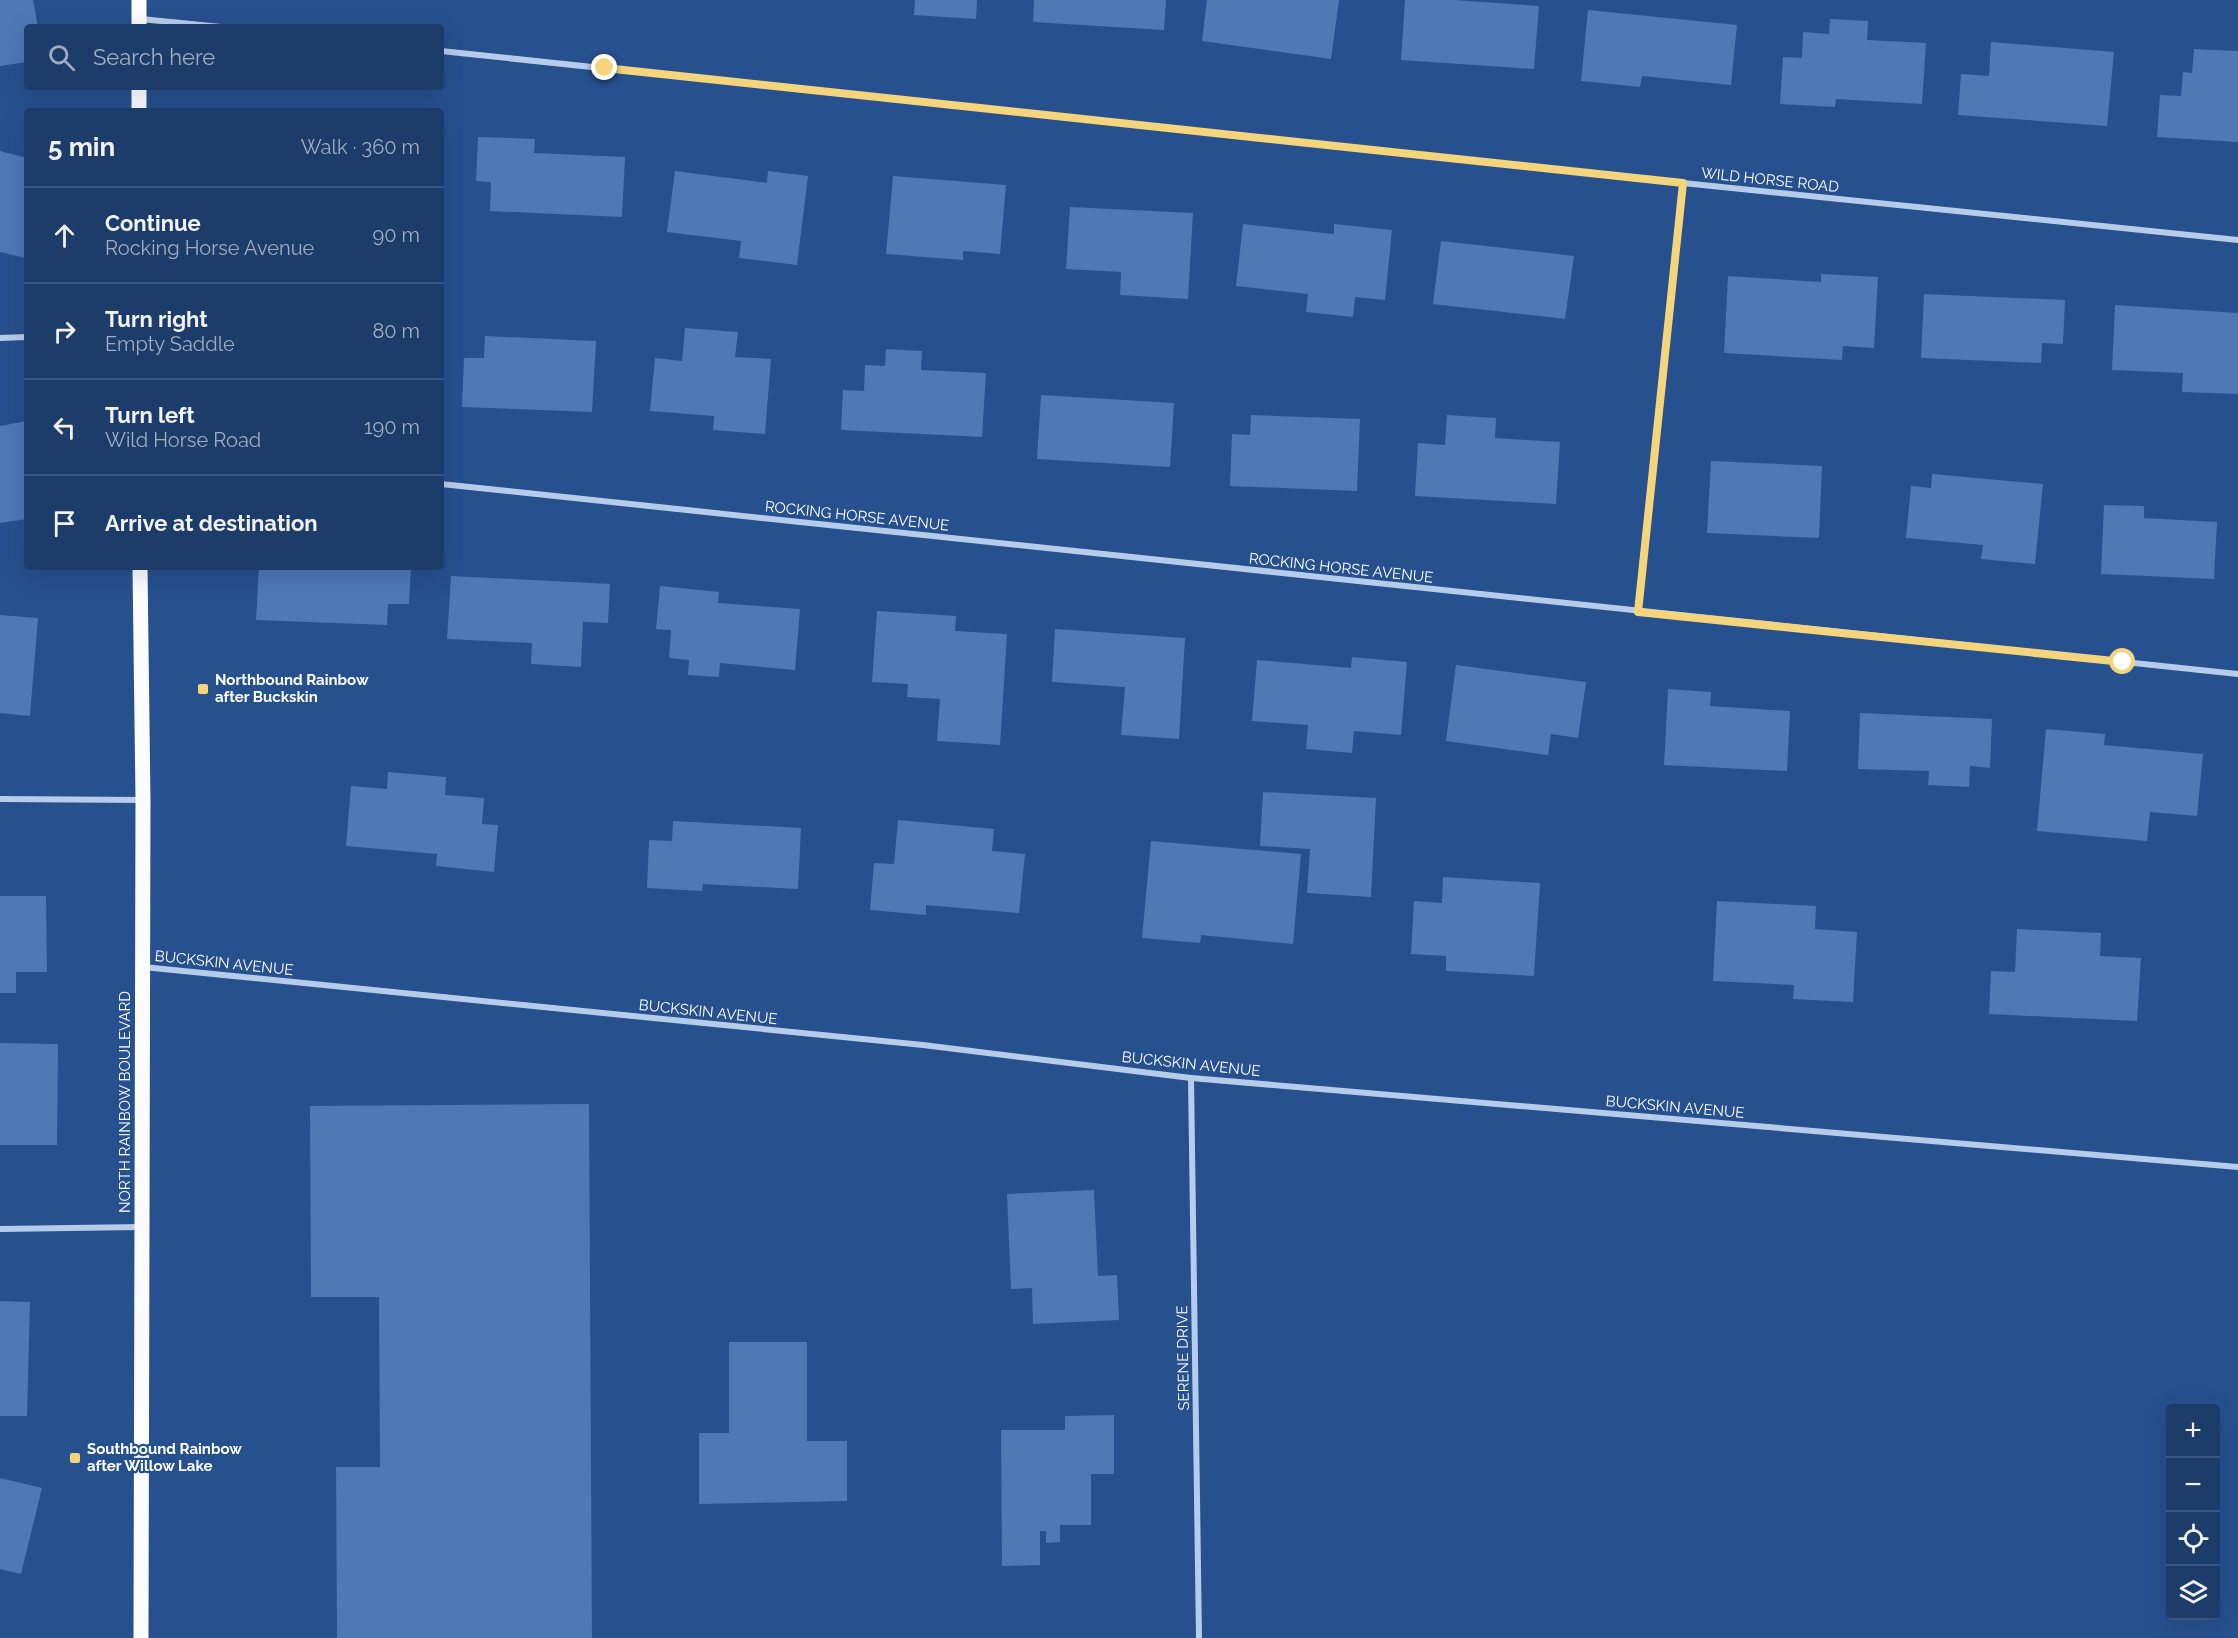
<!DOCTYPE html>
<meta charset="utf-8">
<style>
body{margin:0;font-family:Raleway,sans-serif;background:#254370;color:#f1f3f6}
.controls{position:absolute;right:18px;bottom:18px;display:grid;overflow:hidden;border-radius:6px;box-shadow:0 6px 24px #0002}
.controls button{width:54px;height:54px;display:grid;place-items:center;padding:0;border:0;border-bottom:2px solid #3a567e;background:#1c3c6a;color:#f1f3f6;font:30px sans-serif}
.stop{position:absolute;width:18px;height:18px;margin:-14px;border:4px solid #f4d57b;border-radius:50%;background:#fff}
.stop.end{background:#f4d57b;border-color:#fff;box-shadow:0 2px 6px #0008}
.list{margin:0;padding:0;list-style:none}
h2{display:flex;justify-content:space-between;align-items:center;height:78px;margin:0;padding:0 24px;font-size:26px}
h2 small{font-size:20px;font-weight:400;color:#a0adc1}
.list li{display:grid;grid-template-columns:39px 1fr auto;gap:18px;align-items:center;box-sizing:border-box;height:96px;padding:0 24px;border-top:2px solid #3a567e}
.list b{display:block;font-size:22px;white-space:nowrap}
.list p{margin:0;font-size:20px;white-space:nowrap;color:#a0adc1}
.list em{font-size:20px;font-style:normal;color:#a0adc1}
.icon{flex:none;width:33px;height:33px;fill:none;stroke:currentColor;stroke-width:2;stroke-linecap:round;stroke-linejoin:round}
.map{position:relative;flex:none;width:2238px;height:1638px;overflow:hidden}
.search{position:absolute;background:#1c3c6a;box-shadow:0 6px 24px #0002;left:24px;top:24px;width:420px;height:66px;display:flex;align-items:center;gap:15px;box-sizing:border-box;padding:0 21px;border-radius:6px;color:#a0adc1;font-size:22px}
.panel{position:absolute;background:#1c3c6a;box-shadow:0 6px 24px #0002;left:24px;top:108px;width:420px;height:462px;border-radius:6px}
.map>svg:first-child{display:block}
</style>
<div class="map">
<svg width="2238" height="1638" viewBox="0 0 2238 1638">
<rect width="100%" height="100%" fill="#26508e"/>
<!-- building -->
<g fill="#4e79b5">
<path d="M 0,0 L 33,0 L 38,27 L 27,27 L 27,62 L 0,66 Z"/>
<path d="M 915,0 L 977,0 L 976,19 L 914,15 Z"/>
<path d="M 1034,0 L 1166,0 L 1164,30 L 1033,22 Z"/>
<path d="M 1207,0 L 1339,0 L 1331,59 L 1202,41 Z"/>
<path d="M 1405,0 L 1455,0 L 1539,6 L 1534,69 L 1401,60 Z"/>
<path d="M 1588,10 L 1737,25 L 1731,85 L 1642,76 L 1640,87 L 1581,81 Z"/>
<path d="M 1830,19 L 1868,21 L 1867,40 L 1926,43 L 1922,104 L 1836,99 L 1835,107 L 1780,104 L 1783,57 L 1802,58 L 1803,32 L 1829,34 Z"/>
<path d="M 1991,42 L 2114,52 L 2107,126 L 1958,115 L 1961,74 L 1989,76 Z"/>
<path d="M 2194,49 L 2238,51 L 2238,142 L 2157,137 L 2160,95 L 2181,96 L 2183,72 L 2192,73 Z"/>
<path d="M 478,137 L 535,139 L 534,153 L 625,157 L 622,217 L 490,211 L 491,182 L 476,181 Z"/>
<path d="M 0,151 L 27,158 L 27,251 L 25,258 L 0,252 Z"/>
<path d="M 675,171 L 767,183 L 768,171 L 808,176 L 797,265 L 739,258 L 741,241 L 667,232 Z"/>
<path d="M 893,176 L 1006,185 L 1000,254 L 963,251 L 963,260 L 886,254 Z"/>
<path d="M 1070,207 L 1193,213 L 1188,299 L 1120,295 L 1121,272 L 1066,269 Z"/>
<path d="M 1243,224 L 1334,234 L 1334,224 L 1392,230 L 1385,300 L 1355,297 L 1353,317 L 1306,312 L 1308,294 L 1236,286 Z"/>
<path d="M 1441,241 L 1574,256 L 1565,319 L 1433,304 Z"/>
<path d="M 1821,274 L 1878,277 L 1874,348 L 1843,346 L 1842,360 L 1724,353 L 1728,276 L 1821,282 Z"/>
<path d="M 1924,294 L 2065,300 L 2063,344 L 2042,343 L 2041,363 L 1921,358 Z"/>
<path d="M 2115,305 L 2238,313 L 2238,394 L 2182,392 L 2183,373 L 2112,370 Z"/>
<path d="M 685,328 L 738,332 L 735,357 L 771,359 L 765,434 L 713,430 L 714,416 L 650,411 L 655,358 L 682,361 Z"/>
<path d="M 485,336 L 596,341 L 592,412 L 462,407 L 464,358 L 484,358 Z"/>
<path d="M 886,349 L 922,351 L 921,370 L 986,373 L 982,437 L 841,430 L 843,390 L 864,391 L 865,365 L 885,366 Z"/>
<path d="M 1041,395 L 1174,403 L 1170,467 L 1037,459 Z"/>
<path d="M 1251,415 L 1360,419 L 1357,491 L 1230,486 L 1232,434 L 1250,435 Z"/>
<path d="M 1447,415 L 1496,418 L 1495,438 L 1560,442 L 1556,504 L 1415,496 L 1418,443 L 1445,445 Z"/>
<path d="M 27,421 L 27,519 L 0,523 L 0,426 Z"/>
<path d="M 1711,461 L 1822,466 L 1819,538 L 1707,533 Z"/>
<path d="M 1932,474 L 2043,484 L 2035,564 L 1981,559 L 1983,545 L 1906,538 L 1911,486 L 1931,488 Z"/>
<path d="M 2104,505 L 2144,506 L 2144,518 L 2217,522 L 2214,579 L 2101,574 Z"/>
<path d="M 259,567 L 411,567 L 409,604 L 388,604 L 387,625 L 256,620 Z"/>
<path d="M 451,576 L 610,584 L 608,623 L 583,622 L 581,667 L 531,664 L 532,643 L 447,639 Z"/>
<path d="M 660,586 L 719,592 L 718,603 L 800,609 L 795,670 L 720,663 L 719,677 L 688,675 L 689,660 L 669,658 L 671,630 L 656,629 Z"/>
<path d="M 877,611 L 956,616 L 955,631 L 1007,634 L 1000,745 L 937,741 L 940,699 L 907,697 L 908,684 L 872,682 Z"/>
<path d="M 0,615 L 38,618 L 30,716 L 0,713 Z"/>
<path d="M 1055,629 L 1185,638 L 1179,739 L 1121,735 L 1125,687 L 1052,682 Z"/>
<path d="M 1352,657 L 1407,662 L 1401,735 L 1354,731 L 1352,753 L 1306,749 L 1308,725 L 1252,721 L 1257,660 L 1351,668 Z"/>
<path d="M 1456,665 L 1586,682 L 1578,738 L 1551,734 L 1548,755 L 1446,741 Z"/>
<path d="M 1668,689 L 1711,692 L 1710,706 L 1790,711 L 1787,771 L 1664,765 Z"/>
<path d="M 1860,713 L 1992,719 L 1990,768 L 1970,766 L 1969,787 L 1928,785 L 1929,771 L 1858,769 Z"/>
<path d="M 2046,729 L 2105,734 L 2104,745 L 2203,754 L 2197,816 L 2150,812 L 2147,841 L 2037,831 Z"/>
<path d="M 388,772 L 446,777 L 445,795 L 484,798 L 482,824 L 498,825 L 494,872 L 436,866 L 437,854 L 346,846 L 351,786 L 387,789 Z"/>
<path d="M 1263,792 L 1376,798 L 1371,897 L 1307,893 L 1310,849 L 1260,846 Z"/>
<path d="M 898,820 L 994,829 L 992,851 L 1025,854 L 1019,913 L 926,905 L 926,915 L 870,910 L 874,863 L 894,864 Z"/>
<path d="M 673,821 L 801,828 L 798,889 L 703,884 L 702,891 L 647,888 L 649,840 L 672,841 Z"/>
<path d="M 1151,841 L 1301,854 L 1293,944 L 1201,935 L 1200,943 L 1142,938 Z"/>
<path d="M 1443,877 L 1540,883 L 1534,976 L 1446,971 L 1446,956 L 1411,954 L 1414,901 L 1442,903 Z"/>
<path d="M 0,896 L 46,896 L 47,972 L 16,972 L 16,993 L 0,993 Z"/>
<path d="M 1717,901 L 1816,906 L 1815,929 L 1857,932 L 1853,1002 L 1793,999 L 1794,985 L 1713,981 Z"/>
<path d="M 2017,929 L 2101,933 L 2100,956 L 2141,958 L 2137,1021 L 1989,1014 L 1991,971 L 2015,972 Z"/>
<path d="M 0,1043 L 58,1044 L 57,1145 L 0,1145 Z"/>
<path d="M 589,1104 L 592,1638 L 337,1638 L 336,1467 L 380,1467 L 379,1297 L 311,1297 L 310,1106 Z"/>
<path d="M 1094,1190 L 1098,1276 L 1117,1275 L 1119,1320 L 1033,1324 L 1032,1288 L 1011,1289 L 1007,1194 Z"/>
<path d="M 0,1301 L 30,1302 L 27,1416 L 0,1416 Z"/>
<path d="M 729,1342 L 807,1342 L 807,1441 L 847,1441 L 847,1501 L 699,1504 L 699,1433 L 729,1433 Z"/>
<path d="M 1114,1415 L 1114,1474 L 1091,1474 L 1091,1525 L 1060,1525 L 1060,1542 L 1046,1543 L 1046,1531 L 1040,1531 L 1040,1565 L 1002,1566 L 1001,1430 L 1065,1430 L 1065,1416 Z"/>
<path d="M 0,1478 L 42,1488 L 21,1574 L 0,1569 Z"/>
</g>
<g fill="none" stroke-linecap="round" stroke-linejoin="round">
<!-- street -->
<g stroke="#b6cceb" stroke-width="6">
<path d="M 141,19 L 221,27"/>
<path d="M 441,51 L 1683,183 L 2238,240"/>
<path d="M 0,338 L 27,337"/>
<path d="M 441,484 L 2238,674"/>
<path d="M 1638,612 L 1683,183"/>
<path d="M 0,799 L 142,800"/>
<path d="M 143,967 L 923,1045 L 1191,1078 L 2238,1167"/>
<path d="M 1191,1078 L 1199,1638"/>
<path d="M 0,1229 L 142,1227"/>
</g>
<!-- primary -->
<g stroke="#fafcff" stroke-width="15">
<path d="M 139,27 L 139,0"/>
<path d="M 139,87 L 139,111"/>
<path d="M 140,567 L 143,800 L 141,1638"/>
</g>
</g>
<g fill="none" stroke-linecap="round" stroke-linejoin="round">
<!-- route -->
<path stroke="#f4d57b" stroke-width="8" d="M 605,68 L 1683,183 L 1638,612 L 2123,662"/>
</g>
<!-- markers -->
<g fill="#f4d57b" stroke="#26508e" stroke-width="2">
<rect x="197" y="683" width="12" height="12" rx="3"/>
<rect x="69" y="1452" width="12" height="12" rx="3"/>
</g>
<g text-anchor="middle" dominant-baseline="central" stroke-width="4.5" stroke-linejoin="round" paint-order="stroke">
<!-- street labels -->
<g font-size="15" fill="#fff" stroke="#26508e">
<text transform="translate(1770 180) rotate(6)">WILD HORSE ROAD</text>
<text transform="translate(857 516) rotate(6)">ROCKING HORSE AVENUE</text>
<text transform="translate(1341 568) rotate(6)">ROCKING HORSE AVENUE</text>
<text transform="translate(224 963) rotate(6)">BUCKSKIN AVENUE</text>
<text transform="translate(708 1012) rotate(6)">BUCKSKIN AVENUE</text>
<text transform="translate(1191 1064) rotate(6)">BUCKSKIN AVENUE</text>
<text transform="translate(125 1102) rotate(-90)">NORTH RAINBOW BOULEVARD</text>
<text transform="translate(1675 1107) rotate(5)">BUCKSKIN AVENUE</text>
<text transform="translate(1183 1358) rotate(-91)">SERENE DRIVE</text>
</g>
<!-- poi labels -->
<g font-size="15" font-weight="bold" fill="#fff" stroke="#26508e" text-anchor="start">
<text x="215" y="680">Northbound Rainbow<tspan x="215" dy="17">after Buckskin</tspan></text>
<text x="87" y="1449">Southbound Rainbow<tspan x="87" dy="17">after Willow Lake</tspan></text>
</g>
</g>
</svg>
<div class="controls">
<button>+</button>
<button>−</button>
<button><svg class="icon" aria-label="locate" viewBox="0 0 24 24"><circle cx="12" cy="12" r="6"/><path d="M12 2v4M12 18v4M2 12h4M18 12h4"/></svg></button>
<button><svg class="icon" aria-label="layers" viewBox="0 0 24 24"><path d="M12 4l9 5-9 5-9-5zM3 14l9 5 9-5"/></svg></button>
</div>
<div class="stop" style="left:2123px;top:662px"></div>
<div class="stop end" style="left:605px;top:68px"></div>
<div class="search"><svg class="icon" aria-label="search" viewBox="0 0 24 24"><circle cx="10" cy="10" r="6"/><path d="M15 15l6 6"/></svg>Search here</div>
<section class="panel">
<h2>5 min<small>Walk · 360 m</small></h2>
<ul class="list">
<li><svg class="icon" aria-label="ahead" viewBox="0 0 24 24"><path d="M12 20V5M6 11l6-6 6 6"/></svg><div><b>Continue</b><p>Rocking Horse Avenue</p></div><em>90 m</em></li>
<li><svg class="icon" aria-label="right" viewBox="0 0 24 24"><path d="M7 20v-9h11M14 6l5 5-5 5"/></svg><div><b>Turn right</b><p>Empty Saddle</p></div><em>80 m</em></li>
<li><svg class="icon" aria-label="left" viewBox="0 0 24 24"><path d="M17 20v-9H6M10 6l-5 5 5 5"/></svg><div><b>Turn left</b><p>Wild Horse Road</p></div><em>190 m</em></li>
<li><svg class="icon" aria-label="arrive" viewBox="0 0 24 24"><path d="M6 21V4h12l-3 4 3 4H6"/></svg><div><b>Arrive at destination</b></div></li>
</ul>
</section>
</div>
